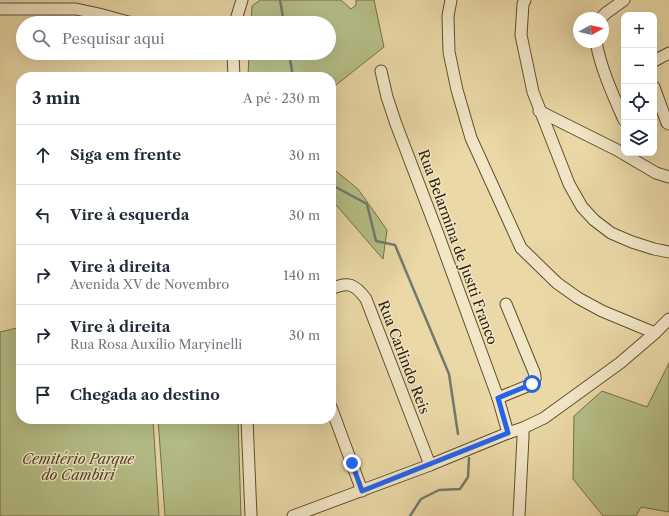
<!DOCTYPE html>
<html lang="pt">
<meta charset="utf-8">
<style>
body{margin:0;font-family:"Libre Caslon Text",serif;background:#f6f6f7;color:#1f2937}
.controls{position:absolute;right:12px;top:12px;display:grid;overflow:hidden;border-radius:8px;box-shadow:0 4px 16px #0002}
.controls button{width:36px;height:36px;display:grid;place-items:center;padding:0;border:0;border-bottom:1px solid #e0e1e3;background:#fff;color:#1f2937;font:20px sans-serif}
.compass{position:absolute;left:573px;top:12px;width:36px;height:36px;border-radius:50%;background:#fff;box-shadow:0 4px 16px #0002;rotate:82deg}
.stop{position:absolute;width:12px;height:12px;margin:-9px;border:3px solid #2563eb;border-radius:50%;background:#fff}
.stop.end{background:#2563eb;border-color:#fff;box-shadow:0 1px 4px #0008}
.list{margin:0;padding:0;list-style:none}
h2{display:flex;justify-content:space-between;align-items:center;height:52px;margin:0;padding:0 16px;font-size:17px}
h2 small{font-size:13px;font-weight:400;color:#747a83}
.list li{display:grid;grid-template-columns:26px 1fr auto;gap:12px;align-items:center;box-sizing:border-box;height:60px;padding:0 16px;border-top:1px solid #e0e1e3}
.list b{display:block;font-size:15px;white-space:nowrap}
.list p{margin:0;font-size:13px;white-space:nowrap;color:#747a83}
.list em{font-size:13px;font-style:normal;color:#747a83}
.icon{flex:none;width:22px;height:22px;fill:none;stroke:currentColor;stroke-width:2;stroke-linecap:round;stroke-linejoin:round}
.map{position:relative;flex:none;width:669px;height:516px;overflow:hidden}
.search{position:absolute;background:#fff;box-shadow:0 4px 16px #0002;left:16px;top:16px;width:320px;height:44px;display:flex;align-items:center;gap:10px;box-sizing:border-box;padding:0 14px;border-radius:22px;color:#747a83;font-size:15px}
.panel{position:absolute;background:#fff;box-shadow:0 4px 16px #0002;left:16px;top:72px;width:320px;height:352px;border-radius:16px}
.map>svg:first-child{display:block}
</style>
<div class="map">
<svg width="669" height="516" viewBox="0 0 669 516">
<rect width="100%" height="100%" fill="#ead8a7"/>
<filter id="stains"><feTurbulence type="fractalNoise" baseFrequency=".005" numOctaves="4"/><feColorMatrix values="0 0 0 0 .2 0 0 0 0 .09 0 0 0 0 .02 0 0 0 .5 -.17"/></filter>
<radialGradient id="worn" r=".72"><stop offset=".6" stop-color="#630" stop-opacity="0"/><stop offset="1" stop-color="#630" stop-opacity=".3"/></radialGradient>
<!-- green -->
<g fill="#b6bf88" stroke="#747048">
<path d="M 260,0 L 341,0 L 351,9 L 356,5 L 356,0 L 374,0 L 384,47 L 331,89 L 331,77 L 248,77 L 249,53 L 329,53 L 329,23 L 251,23 L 252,6 Z"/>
<path d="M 331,167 L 358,189 L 387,230 L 383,259 L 337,206 L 331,203 Z"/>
<path d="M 21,327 L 21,419 L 153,419 L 159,516 L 0,516 L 0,332 Z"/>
<path d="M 669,363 L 669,512 L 641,507 L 636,516 L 603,516 L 573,479 L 574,416 L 602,391 L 647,407 Z"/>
<path d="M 158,419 L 238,419 L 241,516 L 165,516 Z"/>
</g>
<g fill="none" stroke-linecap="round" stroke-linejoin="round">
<!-- stream -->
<g stroke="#707b6c" stroke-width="2.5">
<path d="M 280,0 L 284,23"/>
<path d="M 289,53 L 293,77"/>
<path d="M 331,182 L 332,185 L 367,204 L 376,241 L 395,245 L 449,374 L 458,434"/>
<path d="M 410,516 L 421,499 L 439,490 L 460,489 L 468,477 L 469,458"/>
</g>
<!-- minor casing -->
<g stroke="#604e2f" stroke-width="13">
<g id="minor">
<path d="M 451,0 L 448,16 L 449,52 L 457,90 L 471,138 L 521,248 L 557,283 L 578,298 L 602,311 L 655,333"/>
<path d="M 525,0 L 523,4 L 521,35 L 533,92 L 569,184 L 582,207 L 594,220 L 611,233 L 632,242 L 654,249 L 669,252"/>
<path d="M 0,9 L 76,9 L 99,14 L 132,23"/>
<path d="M 601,18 L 606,13 L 624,0"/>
<path d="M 235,23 L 242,0"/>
<path d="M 596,42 C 601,69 613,95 624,120"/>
<path d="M 233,53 L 234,77"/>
<path d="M 654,61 L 669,53"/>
<path d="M 381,71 L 387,97 L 396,124 L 438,234 L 498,398 L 508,433"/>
<path d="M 654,87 L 667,123 L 669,124"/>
<path d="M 539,111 L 617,150 L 656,173 L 669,177"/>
<path d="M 331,289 C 348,281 355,284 366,299 L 430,465"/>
<path d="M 498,398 L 530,385 C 536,381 536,378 534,372 L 506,304"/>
<path d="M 331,407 L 362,491"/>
<path d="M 247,419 L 251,516"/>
<path d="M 293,516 L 430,465 L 508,433 L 523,428 L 544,418 L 620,363 L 655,333 L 669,319"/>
<path d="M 519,516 L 523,437 L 523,428"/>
</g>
</g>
<!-- minor -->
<use href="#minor" stroke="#f1e6c6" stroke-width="11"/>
</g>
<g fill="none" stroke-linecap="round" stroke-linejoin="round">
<!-- route -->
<path stroke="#2563eb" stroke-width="5" d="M 352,463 L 362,491 L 508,433 L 498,398 L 532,384"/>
</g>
<g text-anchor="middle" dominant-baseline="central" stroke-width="3" stroke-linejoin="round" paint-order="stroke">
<!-- street labels -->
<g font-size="14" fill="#322007" stroke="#f1e6c6">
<text transform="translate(458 247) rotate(70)">Rua Belarmina de Justti Franco</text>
<text transform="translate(404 357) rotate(69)">Rua Carlindo Reis</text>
</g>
<!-- park labels -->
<g font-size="14" font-style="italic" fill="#534827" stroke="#f1e6c6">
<text x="78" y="459">Cemitério Parque<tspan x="78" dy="16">do Cambiri</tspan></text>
</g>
</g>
<rect width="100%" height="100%" filter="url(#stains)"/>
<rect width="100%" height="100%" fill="url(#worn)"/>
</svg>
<div class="controls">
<button>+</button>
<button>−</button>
<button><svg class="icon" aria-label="locate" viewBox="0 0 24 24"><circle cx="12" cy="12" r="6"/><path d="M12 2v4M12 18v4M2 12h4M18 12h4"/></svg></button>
<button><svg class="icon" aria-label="layers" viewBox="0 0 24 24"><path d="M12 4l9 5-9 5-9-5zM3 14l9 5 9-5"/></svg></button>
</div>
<svg class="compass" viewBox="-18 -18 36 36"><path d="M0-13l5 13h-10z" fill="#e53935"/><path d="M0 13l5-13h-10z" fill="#747a83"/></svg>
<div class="stop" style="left:532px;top:384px"></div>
<div class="stop end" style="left:352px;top:463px"></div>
<div class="search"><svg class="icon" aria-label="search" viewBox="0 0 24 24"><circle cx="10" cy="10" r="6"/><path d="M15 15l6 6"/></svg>Pesquisar aqui</div>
<section class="panel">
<h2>3 min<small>A pé · 230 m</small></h2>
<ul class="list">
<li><svg class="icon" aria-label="ahead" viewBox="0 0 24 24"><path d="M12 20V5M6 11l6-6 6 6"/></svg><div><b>Siga em frente</b></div><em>30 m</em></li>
<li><svg class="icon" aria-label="left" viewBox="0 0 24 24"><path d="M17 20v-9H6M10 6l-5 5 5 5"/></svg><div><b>Vire à esquerda</b></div><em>30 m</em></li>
<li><svg class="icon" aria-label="right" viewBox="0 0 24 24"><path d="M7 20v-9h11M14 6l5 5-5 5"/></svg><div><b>Vire à direita</b><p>Avenida XV de Novembro</p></div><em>140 m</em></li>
<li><svg class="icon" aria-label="right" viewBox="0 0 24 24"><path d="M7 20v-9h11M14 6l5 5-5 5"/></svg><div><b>Vire à direita</b><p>Rua Rosa Auxílio Maryinelli</p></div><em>30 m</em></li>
<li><svg class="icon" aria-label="arrive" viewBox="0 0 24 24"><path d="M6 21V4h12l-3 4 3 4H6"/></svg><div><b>Chegada ao destino</b></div></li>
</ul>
</section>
</div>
